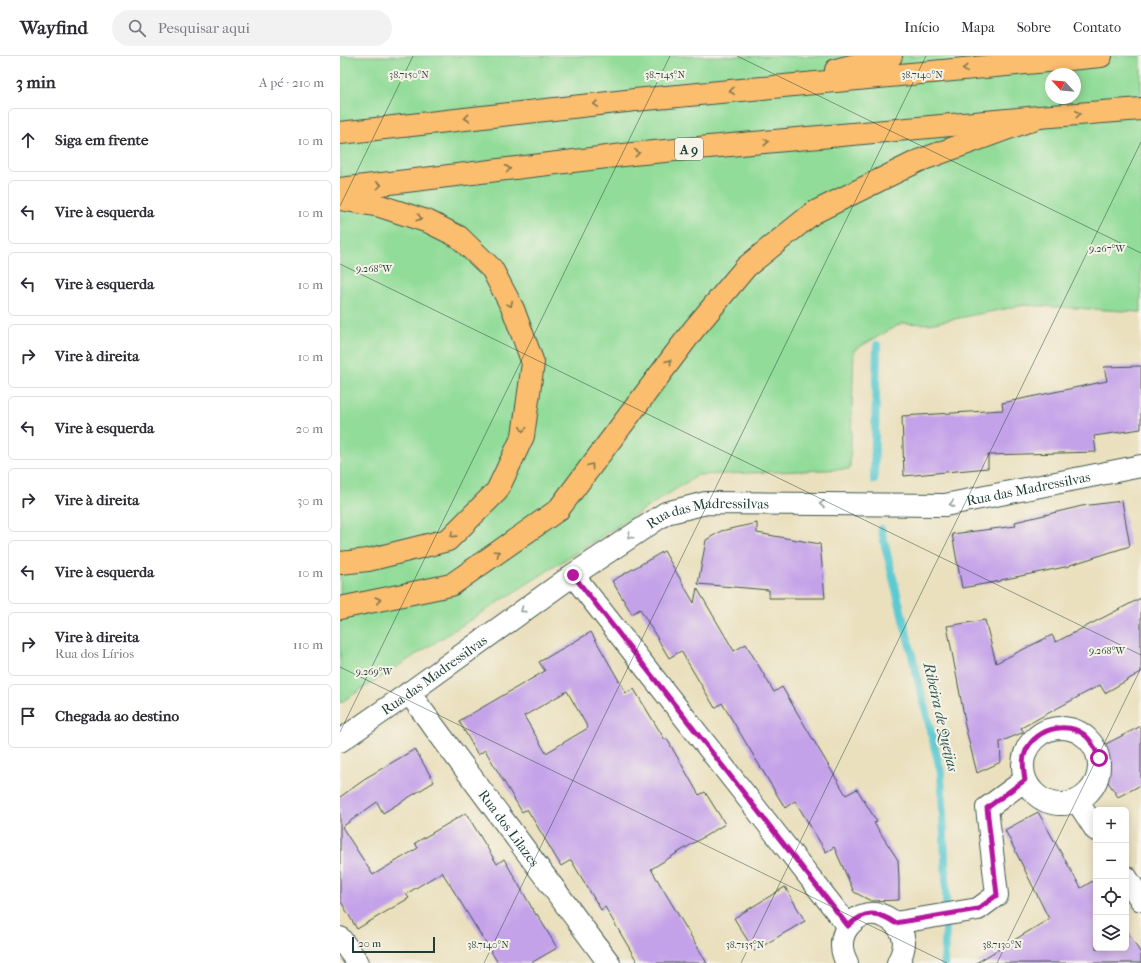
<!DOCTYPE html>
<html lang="pt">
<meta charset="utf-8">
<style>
body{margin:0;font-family:"IM FELL French Canon",serif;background:#f2f2f3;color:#2b2b33}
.controls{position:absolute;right:12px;bottom:12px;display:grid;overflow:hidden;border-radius:6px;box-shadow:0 2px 10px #0003}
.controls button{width:36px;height:36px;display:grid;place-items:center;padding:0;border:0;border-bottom:1px solid #e1e1e2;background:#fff;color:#2b2b33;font:20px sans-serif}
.compass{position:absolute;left:705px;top:12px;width:36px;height:36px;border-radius:50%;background:#fff;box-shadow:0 2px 10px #0003;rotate:296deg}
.scale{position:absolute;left:12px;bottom:10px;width:83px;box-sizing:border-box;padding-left:4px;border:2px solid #1f3d34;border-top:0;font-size:11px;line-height:14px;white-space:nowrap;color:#1f3d34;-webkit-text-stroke:3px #f7f3e8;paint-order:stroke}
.stop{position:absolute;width:12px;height:12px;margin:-9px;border:3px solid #b5179e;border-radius:50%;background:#fff}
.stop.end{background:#b5179e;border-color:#fff;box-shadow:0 1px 4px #0008}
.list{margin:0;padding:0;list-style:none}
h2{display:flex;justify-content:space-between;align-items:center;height:52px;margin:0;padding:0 16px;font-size:17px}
h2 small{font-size:13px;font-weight:400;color:#7c7c81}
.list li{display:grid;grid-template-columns:26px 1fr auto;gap:12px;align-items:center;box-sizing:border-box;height:64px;margin:0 8px 8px;padding:0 8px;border:1px solid #e1e1e2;border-radius:6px}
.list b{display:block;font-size:15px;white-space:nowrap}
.list p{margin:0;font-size:13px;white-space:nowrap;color:#7c7c81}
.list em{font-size:13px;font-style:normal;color:#7c7c81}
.icon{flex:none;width:22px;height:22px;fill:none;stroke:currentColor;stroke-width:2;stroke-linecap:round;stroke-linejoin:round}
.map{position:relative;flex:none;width:801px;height:907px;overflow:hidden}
header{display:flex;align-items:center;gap:24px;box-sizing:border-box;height:56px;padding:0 20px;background:#fff;border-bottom:1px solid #e1e1e2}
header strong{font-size:19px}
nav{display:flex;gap:22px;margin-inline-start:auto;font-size:14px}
.search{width:280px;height:36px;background:#f2f2f3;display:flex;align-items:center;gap:10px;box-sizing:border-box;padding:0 14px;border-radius:22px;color:#7c7c81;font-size:15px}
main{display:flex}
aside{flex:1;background:#fff}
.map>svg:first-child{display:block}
</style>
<header>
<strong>Wayfind</strong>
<div class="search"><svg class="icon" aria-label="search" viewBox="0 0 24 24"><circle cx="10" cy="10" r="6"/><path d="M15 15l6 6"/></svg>Pesquisar aqui</div>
<nav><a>Início</a><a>Mapa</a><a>Sobre</a><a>Contato</a></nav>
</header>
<main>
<aside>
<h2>3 min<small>A pé · 210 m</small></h2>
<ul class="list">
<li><svg class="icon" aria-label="ahead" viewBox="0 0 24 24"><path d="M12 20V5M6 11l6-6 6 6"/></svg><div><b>Siga em frente</b></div><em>10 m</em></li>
<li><svg class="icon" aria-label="left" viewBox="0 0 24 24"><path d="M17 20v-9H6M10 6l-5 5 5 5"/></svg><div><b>Vire à esquerda</b></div><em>10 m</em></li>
<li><svg class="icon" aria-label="left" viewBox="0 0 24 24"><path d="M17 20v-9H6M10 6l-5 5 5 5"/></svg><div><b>Vire à esquerda</b></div><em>10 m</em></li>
<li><svg class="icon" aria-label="right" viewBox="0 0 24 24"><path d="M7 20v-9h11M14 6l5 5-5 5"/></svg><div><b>Vire à direita</b></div><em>10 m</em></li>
<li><svg class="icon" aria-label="left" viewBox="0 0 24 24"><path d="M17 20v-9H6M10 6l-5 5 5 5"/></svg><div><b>Vire à esquerda</b></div><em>20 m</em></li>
<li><svg class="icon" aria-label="right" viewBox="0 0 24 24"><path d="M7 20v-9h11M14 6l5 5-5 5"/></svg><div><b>Vire à direita</b></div><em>30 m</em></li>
<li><svg class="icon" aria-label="left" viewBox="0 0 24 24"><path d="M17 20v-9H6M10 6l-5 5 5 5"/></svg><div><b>Vire à esquerda</b></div><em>10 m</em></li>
<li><svg class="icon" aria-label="right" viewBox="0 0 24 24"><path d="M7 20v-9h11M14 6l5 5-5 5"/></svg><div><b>Vire à direita</b><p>Rua dos Lírios</p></div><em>110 m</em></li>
<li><svg class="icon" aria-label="arrive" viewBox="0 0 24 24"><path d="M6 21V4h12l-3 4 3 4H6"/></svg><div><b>Chegada ao destino</b></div></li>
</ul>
</aside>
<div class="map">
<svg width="801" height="907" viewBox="0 0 801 907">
<rect width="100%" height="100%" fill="#f7f3e8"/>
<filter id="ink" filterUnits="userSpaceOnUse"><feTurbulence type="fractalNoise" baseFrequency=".025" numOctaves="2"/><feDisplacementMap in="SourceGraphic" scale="8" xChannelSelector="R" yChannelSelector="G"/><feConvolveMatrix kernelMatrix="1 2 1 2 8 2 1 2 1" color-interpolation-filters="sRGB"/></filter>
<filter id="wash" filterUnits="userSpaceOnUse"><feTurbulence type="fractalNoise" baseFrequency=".012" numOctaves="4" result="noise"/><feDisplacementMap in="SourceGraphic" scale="16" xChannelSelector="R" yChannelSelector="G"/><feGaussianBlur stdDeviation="0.9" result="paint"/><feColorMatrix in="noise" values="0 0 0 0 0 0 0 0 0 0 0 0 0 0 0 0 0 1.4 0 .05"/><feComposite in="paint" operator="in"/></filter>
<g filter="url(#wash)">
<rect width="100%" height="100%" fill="#eae0be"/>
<!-- green -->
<path fill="#91dc98" stroke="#588c66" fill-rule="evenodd" d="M 0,0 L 801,0 L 801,256 L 684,249 L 589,268 L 562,267 L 514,294 L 510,413 L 358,419 L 0,647 ZM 711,18 L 735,18 L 735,42 L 711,42 Z"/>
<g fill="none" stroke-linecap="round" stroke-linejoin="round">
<!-- stream -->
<g stroke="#5dcad2" stroke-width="8">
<path d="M 534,424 L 537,289"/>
<path d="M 541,473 L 601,717 L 606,823 L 606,875 L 604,907"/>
</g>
</g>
<g id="blocks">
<!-- building -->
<g fill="#c4a2e9" fill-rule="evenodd">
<path d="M 801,310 L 801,373 L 754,380 L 756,396 L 648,399 L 648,412 L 564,420 L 562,360 L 663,354 L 662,347 L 767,325 L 764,311 Z"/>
<path d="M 782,445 L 790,490 L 730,509 L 730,510 L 661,524 L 661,525 L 622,532 L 612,478 L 676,470 L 675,466 L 742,450 Z"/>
<path d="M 417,467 L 417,477 L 480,488 L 485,542 L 429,542 L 429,534 L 358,528 L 366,484 L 381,475 Z"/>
<path d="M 324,495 L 354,547 L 357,532 L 394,595 L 406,588 L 434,636 L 442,631 L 506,739 L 517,733 L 537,766 L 534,767 L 558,804 L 559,823 L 559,844 L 531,845 L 514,836 L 494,791 L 486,796 L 455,745 L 445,752 L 382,647 L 375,652 L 341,595 L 329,602 L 300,553 L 292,558 L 272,525 Z"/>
<path d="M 801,542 L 801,616 L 765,637 L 760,629 L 681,672 L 684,676 L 660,686 L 661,706 L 637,717 L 624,666 L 625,665 L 607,570 L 645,564 L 656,607 L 712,579 L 716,586 Z"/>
<path d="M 251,576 L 286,637 L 294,633 L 325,684 L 327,683 L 359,739 L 365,736 L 385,768 L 311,813 L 367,907 L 298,907 L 265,851 L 261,854 L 231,804 L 221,810 L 187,753 L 182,756 L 145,694 L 138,699 L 119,665 L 205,615 L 199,606 ZM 227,635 L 248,672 L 206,697 L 184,660 Z"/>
<path d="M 801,670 L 801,729 L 778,741 L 760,714 L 770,708 L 760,691 Z"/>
<path d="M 75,693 L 94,726 L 43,757 L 37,746 L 2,771 L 33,819 L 78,792 L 75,787 L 126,757 L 157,808 L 164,803 L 196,859 L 197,858 L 217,892 L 191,907 L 158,907 L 102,816 L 66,838 L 69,842 L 17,873 L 0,844 L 0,741 L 24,724 L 24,723 Z"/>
<path d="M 698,756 L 741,832 L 756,823 L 756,893 L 786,892 L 787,874 L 801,898 L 801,907 L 636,907 L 709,863 L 665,774 Z"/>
<path d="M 445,831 L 465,865 L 414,895 L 394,862 Z"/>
</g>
</g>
</g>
<g filter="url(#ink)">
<use href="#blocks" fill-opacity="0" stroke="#3d5549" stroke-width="1"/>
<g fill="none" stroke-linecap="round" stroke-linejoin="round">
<!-- street casing -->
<g stroke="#3d5549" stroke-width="24">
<g id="street">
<path d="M 233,519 L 508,870"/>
<path id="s1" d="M 69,637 L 269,907"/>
<circle cx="721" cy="710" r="38"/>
<path id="s2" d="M 0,685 L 69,637 L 233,519 L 326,457 L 366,447 L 605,449 L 801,410"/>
<path d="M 737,745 L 756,774"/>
<path d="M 786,821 L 801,844"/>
<path d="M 555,867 L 638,853 L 657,839 L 647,752 L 685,724"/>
<path d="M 0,882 L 18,907"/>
<path d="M 507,907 C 504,901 502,896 502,890 C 501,872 518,856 536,858 C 550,860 563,872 564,886 C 564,894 561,901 558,907"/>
</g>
</g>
<!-- highway casing -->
<g stroke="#3d5549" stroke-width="24">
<g id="highway">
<path d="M 496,14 L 551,0"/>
<path d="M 0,77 L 295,44 L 761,0"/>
<path d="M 0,133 L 292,98 L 699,61 L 801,53"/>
<path d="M 0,143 L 40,150 L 89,166 L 119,181 L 152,213 L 173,253 L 193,307 L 183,380 L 157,435 L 108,484 L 28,504 L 0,507"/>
<path d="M 0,552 L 111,529 L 218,454 L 354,273 L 406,211 L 473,157 L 578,105 L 699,61"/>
</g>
</g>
<!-- street -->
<use href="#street" stroke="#fff" stroke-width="22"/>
<!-- highway -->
<use href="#highway" stroke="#fbbd6e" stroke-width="22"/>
</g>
<!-- one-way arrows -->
<defs><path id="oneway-chevron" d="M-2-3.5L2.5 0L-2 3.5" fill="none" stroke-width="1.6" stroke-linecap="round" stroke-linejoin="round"/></defs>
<g stroke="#82774e">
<use href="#oneway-chevron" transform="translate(625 13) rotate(175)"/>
<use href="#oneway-chevron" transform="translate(392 35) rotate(175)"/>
<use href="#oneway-chevron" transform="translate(256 48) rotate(174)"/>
<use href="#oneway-chevron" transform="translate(738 58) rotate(-5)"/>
<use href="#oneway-chevron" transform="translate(127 62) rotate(174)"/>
<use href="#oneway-chevron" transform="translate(426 86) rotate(-5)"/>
<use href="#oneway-chevron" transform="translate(297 97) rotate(-5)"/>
<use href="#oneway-chevron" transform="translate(168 113) rotate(-7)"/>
<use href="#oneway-chevron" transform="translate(39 129) rotate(-7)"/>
<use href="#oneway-chevron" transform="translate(79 162) rotate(17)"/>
<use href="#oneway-chevron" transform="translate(170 248) rotate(63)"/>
<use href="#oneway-chevron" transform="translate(329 306) rotate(-53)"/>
<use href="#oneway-chevron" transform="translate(183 373) rotate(98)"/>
<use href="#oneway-chevron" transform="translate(251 410) rotate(-53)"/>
<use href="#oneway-chevron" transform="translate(113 479) rotate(136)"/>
<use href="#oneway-chevron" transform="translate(157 497) rotate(-35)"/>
<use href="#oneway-chevron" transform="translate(38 544) rotate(-12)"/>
</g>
<g stroke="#8f9e9a">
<use href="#oneway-chevron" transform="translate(482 448) rotate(-179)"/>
<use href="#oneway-chevron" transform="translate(612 448) rotate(169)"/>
<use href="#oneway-chevron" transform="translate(290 480) rotate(146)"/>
<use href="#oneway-chevron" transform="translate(183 554) rotate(144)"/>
</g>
</g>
<g fill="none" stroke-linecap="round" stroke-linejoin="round" filter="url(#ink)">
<!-- route -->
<path stroke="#b5179e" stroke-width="5" d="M 233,519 L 508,870 C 524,855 537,854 555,867 L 638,853 L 657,839 L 647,752 L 685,724 C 684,716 682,708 684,700 C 691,674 727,662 747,681 C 753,687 756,695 759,702"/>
</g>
<!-- ticks -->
<path fill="none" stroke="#1f3d34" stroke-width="1" stroke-opacity="0.45" d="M 397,0 L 801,197M 0,150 L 73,0M 0,208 L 801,599M 0,611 L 607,907M 0,676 L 330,0M 144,907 L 586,0M 401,907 L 801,86M 657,907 L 801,612"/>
<g text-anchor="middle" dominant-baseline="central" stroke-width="4" stroke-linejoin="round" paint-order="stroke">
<!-- shield labels -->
<rect fill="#f7f3e8" stroke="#60746a" stroke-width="1" x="335" y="82" width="28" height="22" rx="3"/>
<g font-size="13" font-weight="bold" fill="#1f3d34">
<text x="349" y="93">A 9</text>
</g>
<!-- street labels -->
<g font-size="14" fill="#1f3d34" stroke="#f7f3e8">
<text stroke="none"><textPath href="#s2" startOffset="763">Rua das Madressilvas</textPath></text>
<text stroke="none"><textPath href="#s2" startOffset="439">Rua das Madressilvas</textPath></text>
<text stroke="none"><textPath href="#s2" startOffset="115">Rua das Madressilvas</textPath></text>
<text stroke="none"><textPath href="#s1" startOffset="168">Rua dos Lilazes</textPath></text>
</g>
<!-- water labels -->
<g font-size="15" font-style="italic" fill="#2b5954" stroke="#f7f3e8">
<text transform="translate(601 661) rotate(77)">Ribeira de Queijas</text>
</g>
</g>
<g font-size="10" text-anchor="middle" fill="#1f3d34" stroke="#f7f3e8" stroke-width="4" stroke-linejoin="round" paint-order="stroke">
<text x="69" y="22">38.7150°N</text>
<text x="325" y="22">38.7145°N</text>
<text x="582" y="22">38.7140°N</text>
<text x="767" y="196">9.267°W</text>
<text x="34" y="216">9.268°W</text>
<text x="767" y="598">9.268°W</text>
<text x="34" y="619">9.269°W</text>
<text x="148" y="892">38.7140°N</text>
<text x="405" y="892">38.7135°N</text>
<text x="662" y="892">38.7130°N</text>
</g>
</svg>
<div class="controls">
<button>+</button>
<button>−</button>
<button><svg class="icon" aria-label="locate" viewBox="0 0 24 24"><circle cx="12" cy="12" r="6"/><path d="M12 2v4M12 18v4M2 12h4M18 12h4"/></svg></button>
<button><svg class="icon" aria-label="layers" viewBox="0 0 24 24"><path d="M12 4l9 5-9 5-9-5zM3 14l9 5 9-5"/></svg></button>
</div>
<svg class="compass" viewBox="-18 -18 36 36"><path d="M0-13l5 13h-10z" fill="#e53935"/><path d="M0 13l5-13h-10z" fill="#7c7c81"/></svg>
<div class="scale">20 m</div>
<div class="stop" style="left:759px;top:702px"></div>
<div class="stop end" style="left:233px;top:519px"></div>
</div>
</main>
